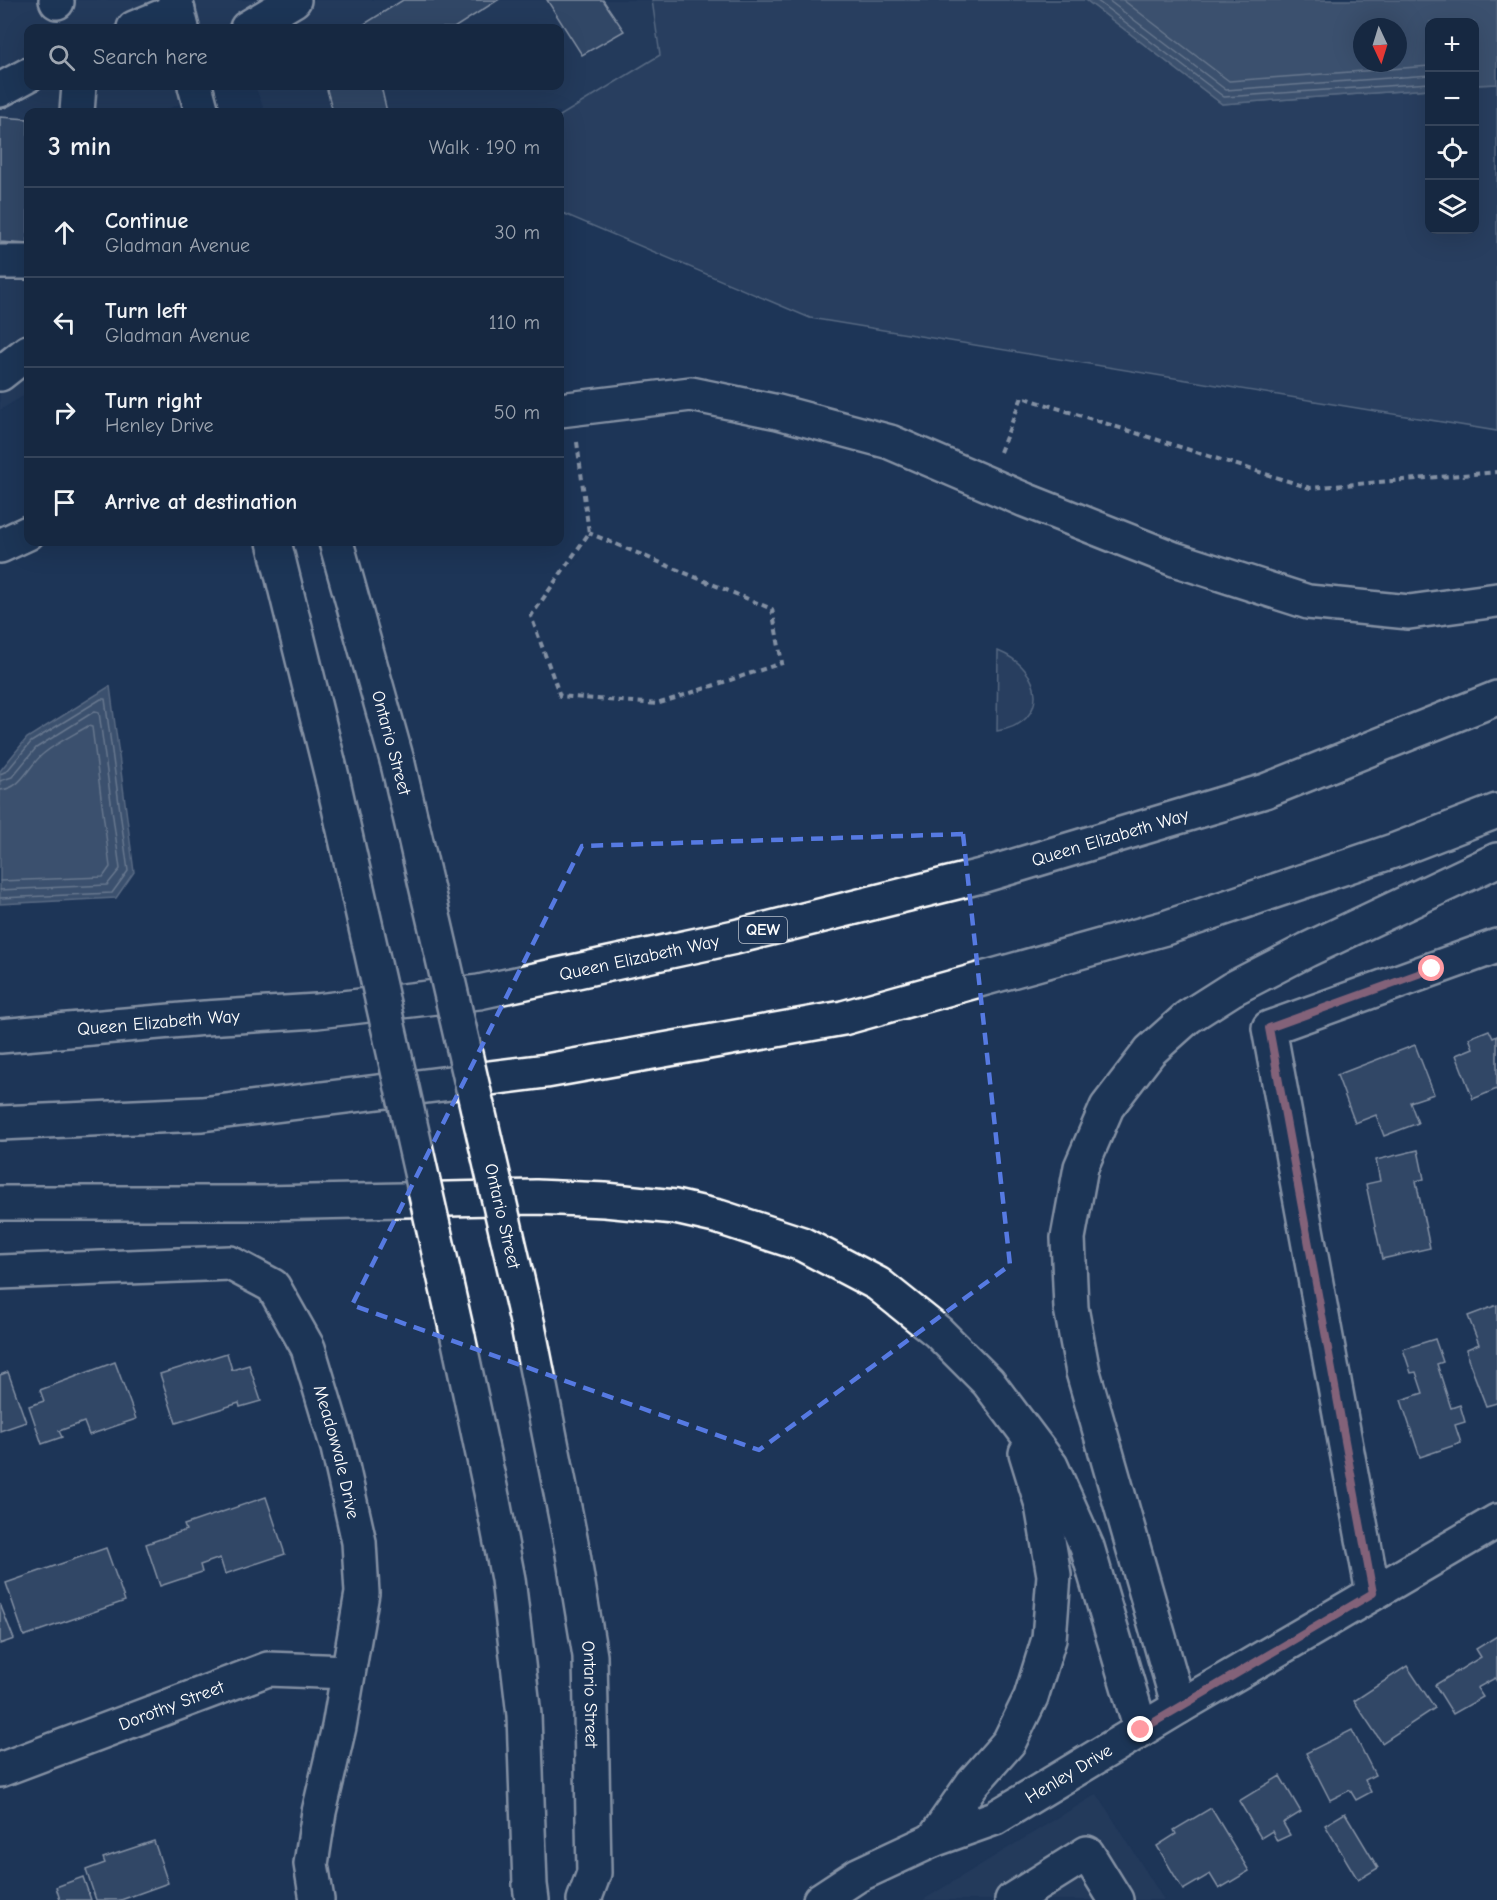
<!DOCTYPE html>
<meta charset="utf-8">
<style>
body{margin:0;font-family:"Comic Neue",sans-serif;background:#23344c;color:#f1f3f6}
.controls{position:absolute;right:18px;top:18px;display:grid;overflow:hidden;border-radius:12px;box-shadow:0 6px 24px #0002}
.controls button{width:54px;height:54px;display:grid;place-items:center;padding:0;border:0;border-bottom:2px solid #35445a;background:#162841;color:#f1f3f6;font:30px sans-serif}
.compass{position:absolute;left:1353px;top:18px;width:54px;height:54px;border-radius:50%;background:#162841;box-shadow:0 6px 24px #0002;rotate:176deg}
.stop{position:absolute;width:18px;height:18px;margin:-14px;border:4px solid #ff9aa2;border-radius:50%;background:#fff}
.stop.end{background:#ff9aa2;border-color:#fff;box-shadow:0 2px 6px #0008}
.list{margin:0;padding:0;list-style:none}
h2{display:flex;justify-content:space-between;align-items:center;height:78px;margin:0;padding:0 24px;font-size:26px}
h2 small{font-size:20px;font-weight:400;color:#9ea6b1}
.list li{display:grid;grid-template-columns:39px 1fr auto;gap:18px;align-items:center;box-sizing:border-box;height:90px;padding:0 24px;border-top:2px solid #35445a}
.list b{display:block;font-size:22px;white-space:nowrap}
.list p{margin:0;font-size:20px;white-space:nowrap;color:#9ea6b1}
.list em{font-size:20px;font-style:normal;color:#9ea6b1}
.icon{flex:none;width:33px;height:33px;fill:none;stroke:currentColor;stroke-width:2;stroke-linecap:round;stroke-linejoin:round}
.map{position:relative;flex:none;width:1497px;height:1900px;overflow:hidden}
.search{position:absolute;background:#162841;box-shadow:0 6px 24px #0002;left:24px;top:24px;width:540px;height:66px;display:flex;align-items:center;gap:15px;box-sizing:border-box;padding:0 21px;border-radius:12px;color:#9ea6b1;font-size:22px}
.panel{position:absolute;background:#162841;box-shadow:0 6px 24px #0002;left:24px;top:108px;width:540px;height:438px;border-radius:12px}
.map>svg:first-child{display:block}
</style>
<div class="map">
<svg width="1497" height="1900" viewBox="0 0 1497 1900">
<rect width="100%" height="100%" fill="#1d3557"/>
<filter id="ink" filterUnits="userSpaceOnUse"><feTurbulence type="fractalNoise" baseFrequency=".0167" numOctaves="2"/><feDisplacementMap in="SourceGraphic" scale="12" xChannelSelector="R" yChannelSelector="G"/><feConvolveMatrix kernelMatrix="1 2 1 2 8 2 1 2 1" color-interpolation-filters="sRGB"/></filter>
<g filter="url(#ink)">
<!-- built -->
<g fill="#2a4161">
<path d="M 0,0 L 652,0 L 660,55 L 560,116 L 560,112 L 265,112 L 255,86 L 560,86 L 560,28 L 28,28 L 28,86 L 218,86 L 162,112 L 28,112 L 28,393 L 0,410 Z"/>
<path d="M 1097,1794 L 1164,1900 L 923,1900 Z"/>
</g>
<!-- green -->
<g fill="#364b69" stroke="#9aa5b4" stroke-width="1.5">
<path d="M 652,0 L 1086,0 L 1222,104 L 1429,89 L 1430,230 L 1474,230 L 1475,85 L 1497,84 L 1497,431 L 810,318 L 560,212 L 560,116 L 660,55 Z"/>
<path d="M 998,651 C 1044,669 1051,723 997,731 Z"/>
</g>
<!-- water -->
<g fill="#617289" stroke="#a0aab8" stroke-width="1.5" fill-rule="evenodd">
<path d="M 1086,0 L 1497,0 L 1497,84 L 1475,85 L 1474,22 L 1430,22 L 1429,89 L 1222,104 ZM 1362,27 L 1398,27 L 1398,63 L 1362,63 Z"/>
<path d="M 110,686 L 134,872 L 116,898 L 0,904 L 0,771 L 27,738 Z"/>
</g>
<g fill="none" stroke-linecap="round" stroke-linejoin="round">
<!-- shore -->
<g stroke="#c0c7d0" stroke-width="1.5">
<path d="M 1096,0 L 1224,97 L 1430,83"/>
<path d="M 1108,0 L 1226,90 L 1430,75"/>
<path d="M 1123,0 L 1229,81 L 1430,66"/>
<path d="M 0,774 L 7,771 L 31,742 L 101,699 L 105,699 L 128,871 L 112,893 L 0,898"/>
<path d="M 0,781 L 12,777 L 36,748 L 95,711 L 99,712 L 120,869 L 107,885 L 0,890"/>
<path d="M 0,790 C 22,789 28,766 43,754 C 56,743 73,735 88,726 L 92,727 L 110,867 L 103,877 L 0,881"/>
</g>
</g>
<!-- building -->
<g fill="#4a5d79" stroke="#fff" stroke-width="1.5">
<path d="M 403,0 L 498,0 L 454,28 L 358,28 Z"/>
<path d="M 547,0 L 603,0 L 624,31 L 582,55 Z"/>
<path d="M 326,86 L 381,86 L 387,112 L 333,112 Z"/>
<path d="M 0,117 L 28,119 L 28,244 L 0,242 Z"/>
<path d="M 1489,1030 L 1493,1038 L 1497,1036 L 1497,1089 L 1473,1099 L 1456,1055 L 1473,1048 L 1469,1038 Z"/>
<path d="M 1415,1045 L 1434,1094 L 1410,1102 L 1418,1123 L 1384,1136 L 1376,1115 L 1355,1123 L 1337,1075 Z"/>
<path d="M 1418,1150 L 1424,1179 L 1416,1181 L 1430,1248 L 1382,1259 L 1366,1184 L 1380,1181 L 1376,1160 Z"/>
<path d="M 1497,1305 L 1497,1403 L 1486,1406 L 1468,1359 L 1467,1349 L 1479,1344 L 1468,1316 Z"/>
<path d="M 1435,1339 L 1443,1362 L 1437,1364 L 1451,1408 L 1460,1405 L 1465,1422 L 1455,1425 L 1461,1443 L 1420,1457 L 1401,1400 L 1423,1393 L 1416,1372 L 1411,1373 L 1403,1349 Z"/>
<path d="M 227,1353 L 232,1370 L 249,1365 L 261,1401 L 240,1407 L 239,1403 L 176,1423 L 160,1374 Z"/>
<path d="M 115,1362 L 136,1419 L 89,1435 L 84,1422 L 59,1431 L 62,1437 L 42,1444 L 29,1406 L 44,1401 L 40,1390 Z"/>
<path d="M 8,1372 L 26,1422 L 0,1431 L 0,1375 Z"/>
<path d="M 266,1497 L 285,1554 L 225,1574 L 220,1558 L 200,1565 L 202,1572 L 160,1586 L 146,1544 L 186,1530 L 184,1525 Z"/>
<path d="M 106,1548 L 125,1601 L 24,1636 L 6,1583 Z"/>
<path d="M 0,1604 L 14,1639 L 0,1644 Z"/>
<path d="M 1497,1636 L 1497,1682 L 1495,1678 L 1477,1688 L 1483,1697 L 1453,1714 L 1435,1685 L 1481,1657 L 1476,1649 Z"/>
<path d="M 1407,1666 L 1435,1708 L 1382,1743 L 1354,1701 Z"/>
<path d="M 1352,1730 L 1375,1775 L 1365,1780 L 1371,1792 L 1356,1800 L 1350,1790 L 1330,1800 L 1306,1753 Z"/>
<path d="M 1280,1776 L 1301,1812 L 1283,1823 L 1290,1835 L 1277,1841 L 1272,1831 L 1261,1838 L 1239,1801 Z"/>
<path d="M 1211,1808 L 1249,1871 L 1219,1889 L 1210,1874 L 1183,1890 L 1157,1846 L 1176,1834 L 1174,1830 Z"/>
<path d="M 1345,1813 L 1378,1868 L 1358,1880 L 1325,1825 Z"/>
<path d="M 154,1841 L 168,1883 L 121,1900 L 96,1900 L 86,1870 L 105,1863 L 103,1858 Z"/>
<path d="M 83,1877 L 91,1900 L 60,1900 L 56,1887 Z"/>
</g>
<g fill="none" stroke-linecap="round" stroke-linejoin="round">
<!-- minor casing -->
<g stroke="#fff" stroke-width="38">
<g id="minor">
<path d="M 56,0 L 57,2"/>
<path d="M 134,28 L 178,10"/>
<path d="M 247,28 L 294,0"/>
<path d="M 0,90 L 28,75"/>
<path d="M 77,112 L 79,86"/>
<path d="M 0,262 L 28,262"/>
<path d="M 0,374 L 28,352"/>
<path id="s1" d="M 0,1272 L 230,1263 L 273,1286 L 308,1348 L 338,1448 L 359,1542 L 362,1593 L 339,1727 L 319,1812 L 311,1864 L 317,1900"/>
<path d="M 1373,1593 L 1269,1028 L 1497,946"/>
<path id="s2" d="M 0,1770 L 268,1669 L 348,1672"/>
<path id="s3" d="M 820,1900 L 858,1875 L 933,1840 L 995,1818 L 1179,1707 L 1497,1521"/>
<path d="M 1012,1900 L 1087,1853 L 1116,1900"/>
</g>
</g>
<!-- major casing -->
<g stroke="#fff" stroke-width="38">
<g id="major">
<path d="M 175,0 L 182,28"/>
<path d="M 195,86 L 202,112"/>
<path d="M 274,542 L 333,781"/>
<path d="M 336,542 L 398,764"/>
<path id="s4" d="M 528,1326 L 572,1548 L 590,1656 L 594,1873 L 584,1900"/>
<path d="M 458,1337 L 493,1501 L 508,1579 L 524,1715 L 530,1885 L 532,1900"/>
</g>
</g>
<!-- highway casing -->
<g stroke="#fff" stroke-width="38">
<g id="highway">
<path d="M 560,410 L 691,394 L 778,412 L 890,442 L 1025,500 L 1174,559 L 1308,602 L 1409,612 L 1497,600"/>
<path d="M 0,546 L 28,533"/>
<path id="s5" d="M 0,1036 L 205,1018 L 317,1011 L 479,992 L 735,937 L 981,876 L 1265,791 L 1497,698"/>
<path d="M 0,1123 L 202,1114 L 546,1071 L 843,1018 L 1165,928 L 1396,850 L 1497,811"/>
<path d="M 0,1203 L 264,1203 L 536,1197 L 605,1200 L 675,1207 L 719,1217 L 802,1244 L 878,1284 L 938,1332 L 988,1382 L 1051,1466 L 1087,1547 L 1141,1730"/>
<path d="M 1179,1707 L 1083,1372 L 1071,1308 L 1068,1238 L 1081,1167 L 1107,1107 L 1150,1051 L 1188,1017 L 1232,989 L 1307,950 L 1497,860"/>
<path d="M 933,1840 L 972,1784 L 1009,1742 L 1031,1697 L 1049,1639 L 1054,1575 L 1042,1505 L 1026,1453"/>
</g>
</g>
<!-- path -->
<g stroke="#fff" stroke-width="4" stroke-dasharray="6 4.5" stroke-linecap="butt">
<path d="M 577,442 L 589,533 L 531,616 L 560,696 L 657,704 L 782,663 L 772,609 L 589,533"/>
<path d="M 1000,452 L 1022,397 L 1310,488 L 1497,472"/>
</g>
<!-- minor -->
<use href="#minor" stroke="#1d3557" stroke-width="33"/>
<!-- major -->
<use href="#major" stroke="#1d3557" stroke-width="33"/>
<!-- highway -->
<use href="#highway" stroke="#1d3557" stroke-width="33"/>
<!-- major-bridge casing -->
<g stroke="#fff" stroke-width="38" stroke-linecap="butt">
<g id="major-bridge">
<path id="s6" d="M 398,764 L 528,1326"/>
<path d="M 333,781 L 458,1337"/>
</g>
</g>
<!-- major-bridge -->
<use href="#major-bridge" stroke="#1d3557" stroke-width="33"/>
</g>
</g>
<g fill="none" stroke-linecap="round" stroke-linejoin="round" filter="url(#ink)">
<!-- route -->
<path stroke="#ff9aa2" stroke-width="8" d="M 1141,1730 L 1373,1593 L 1269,1028 L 1432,969"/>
</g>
<!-- marked area -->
<path d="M0 0H1497V1900H0ZM 963,834 L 1010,1265 L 759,1450 L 352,1305 L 582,846 Z" fill="#1d3557" fill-opacity=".55" fill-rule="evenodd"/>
<path fill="none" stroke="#567ae2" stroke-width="4.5" stroke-dasharray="12 8" stroke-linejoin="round" d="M 963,834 L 1010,1265 L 759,1450 L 352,1305 L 582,846 Z"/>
<g text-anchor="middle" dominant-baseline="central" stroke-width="4.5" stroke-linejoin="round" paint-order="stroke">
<!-- shield labels -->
<rect fill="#1d3557" stroke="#bbc2cd" stroke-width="1.5" x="739" y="917" width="48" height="26" rx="4.5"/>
<g font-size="16" font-weight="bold" fill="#fff">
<text x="763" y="930">QEW</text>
</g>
<!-- street labels -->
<g font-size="18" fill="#fff" stroke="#1d3557">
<text transform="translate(391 743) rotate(75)">Ontario Street</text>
<text stroke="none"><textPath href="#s5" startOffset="1131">Queen Elizabeth Way</textPath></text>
<text stroke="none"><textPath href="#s5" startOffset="645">Queen Elizabeth Way</textPath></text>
<text stroke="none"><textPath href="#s5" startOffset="159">Queen Elizabeth Way</textPath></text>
<text stroke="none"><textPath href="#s6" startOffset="464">Ontario Street</textPath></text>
<text stroke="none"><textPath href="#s1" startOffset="458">Meadowvale Drive</textPath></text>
<text stroke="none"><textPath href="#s4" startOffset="374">Ontario Street</textPath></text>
<text stroke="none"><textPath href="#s2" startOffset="183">Dorothy Street</textPath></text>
<text stroke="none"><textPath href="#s3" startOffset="280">Henley Drive</textPath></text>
</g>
</g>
</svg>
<div class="controls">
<button>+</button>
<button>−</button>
<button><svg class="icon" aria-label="locate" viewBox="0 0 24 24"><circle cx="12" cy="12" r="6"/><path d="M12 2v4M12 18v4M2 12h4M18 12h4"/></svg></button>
<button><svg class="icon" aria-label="layers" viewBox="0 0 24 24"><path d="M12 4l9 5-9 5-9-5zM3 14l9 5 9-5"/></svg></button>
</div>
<svg class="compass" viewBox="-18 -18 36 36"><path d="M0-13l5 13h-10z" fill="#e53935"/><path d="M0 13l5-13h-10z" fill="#9ea6b1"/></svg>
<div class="stop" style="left:1432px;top:969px"></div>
<div class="stop end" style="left:1141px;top:1730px"></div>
<div class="search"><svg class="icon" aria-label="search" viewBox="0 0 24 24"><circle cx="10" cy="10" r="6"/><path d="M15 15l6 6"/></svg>Search here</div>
<section class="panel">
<h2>3 min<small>Walk · 190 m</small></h2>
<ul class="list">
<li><svg class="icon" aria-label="ahead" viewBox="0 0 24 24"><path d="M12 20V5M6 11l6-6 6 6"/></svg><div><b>Continue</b><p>Gladman Avenue</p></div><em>30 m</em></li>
<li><svg class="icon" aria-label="left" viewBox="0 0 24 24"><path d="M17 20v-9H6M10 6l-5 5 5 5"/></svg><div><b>Turn left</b><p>Gladman Avenue</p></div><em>110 m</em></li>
<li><svg class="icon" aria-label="right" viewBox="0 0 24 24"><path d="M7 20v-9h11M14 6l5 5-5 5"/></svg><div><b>Turn right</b><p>Henley Drive</p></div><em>50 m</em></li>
<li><svg class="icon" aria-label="arrive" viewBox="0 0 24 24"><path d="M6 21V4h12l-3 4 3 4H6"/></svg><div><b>Arrive at destination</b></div></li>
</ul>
</section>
</div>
